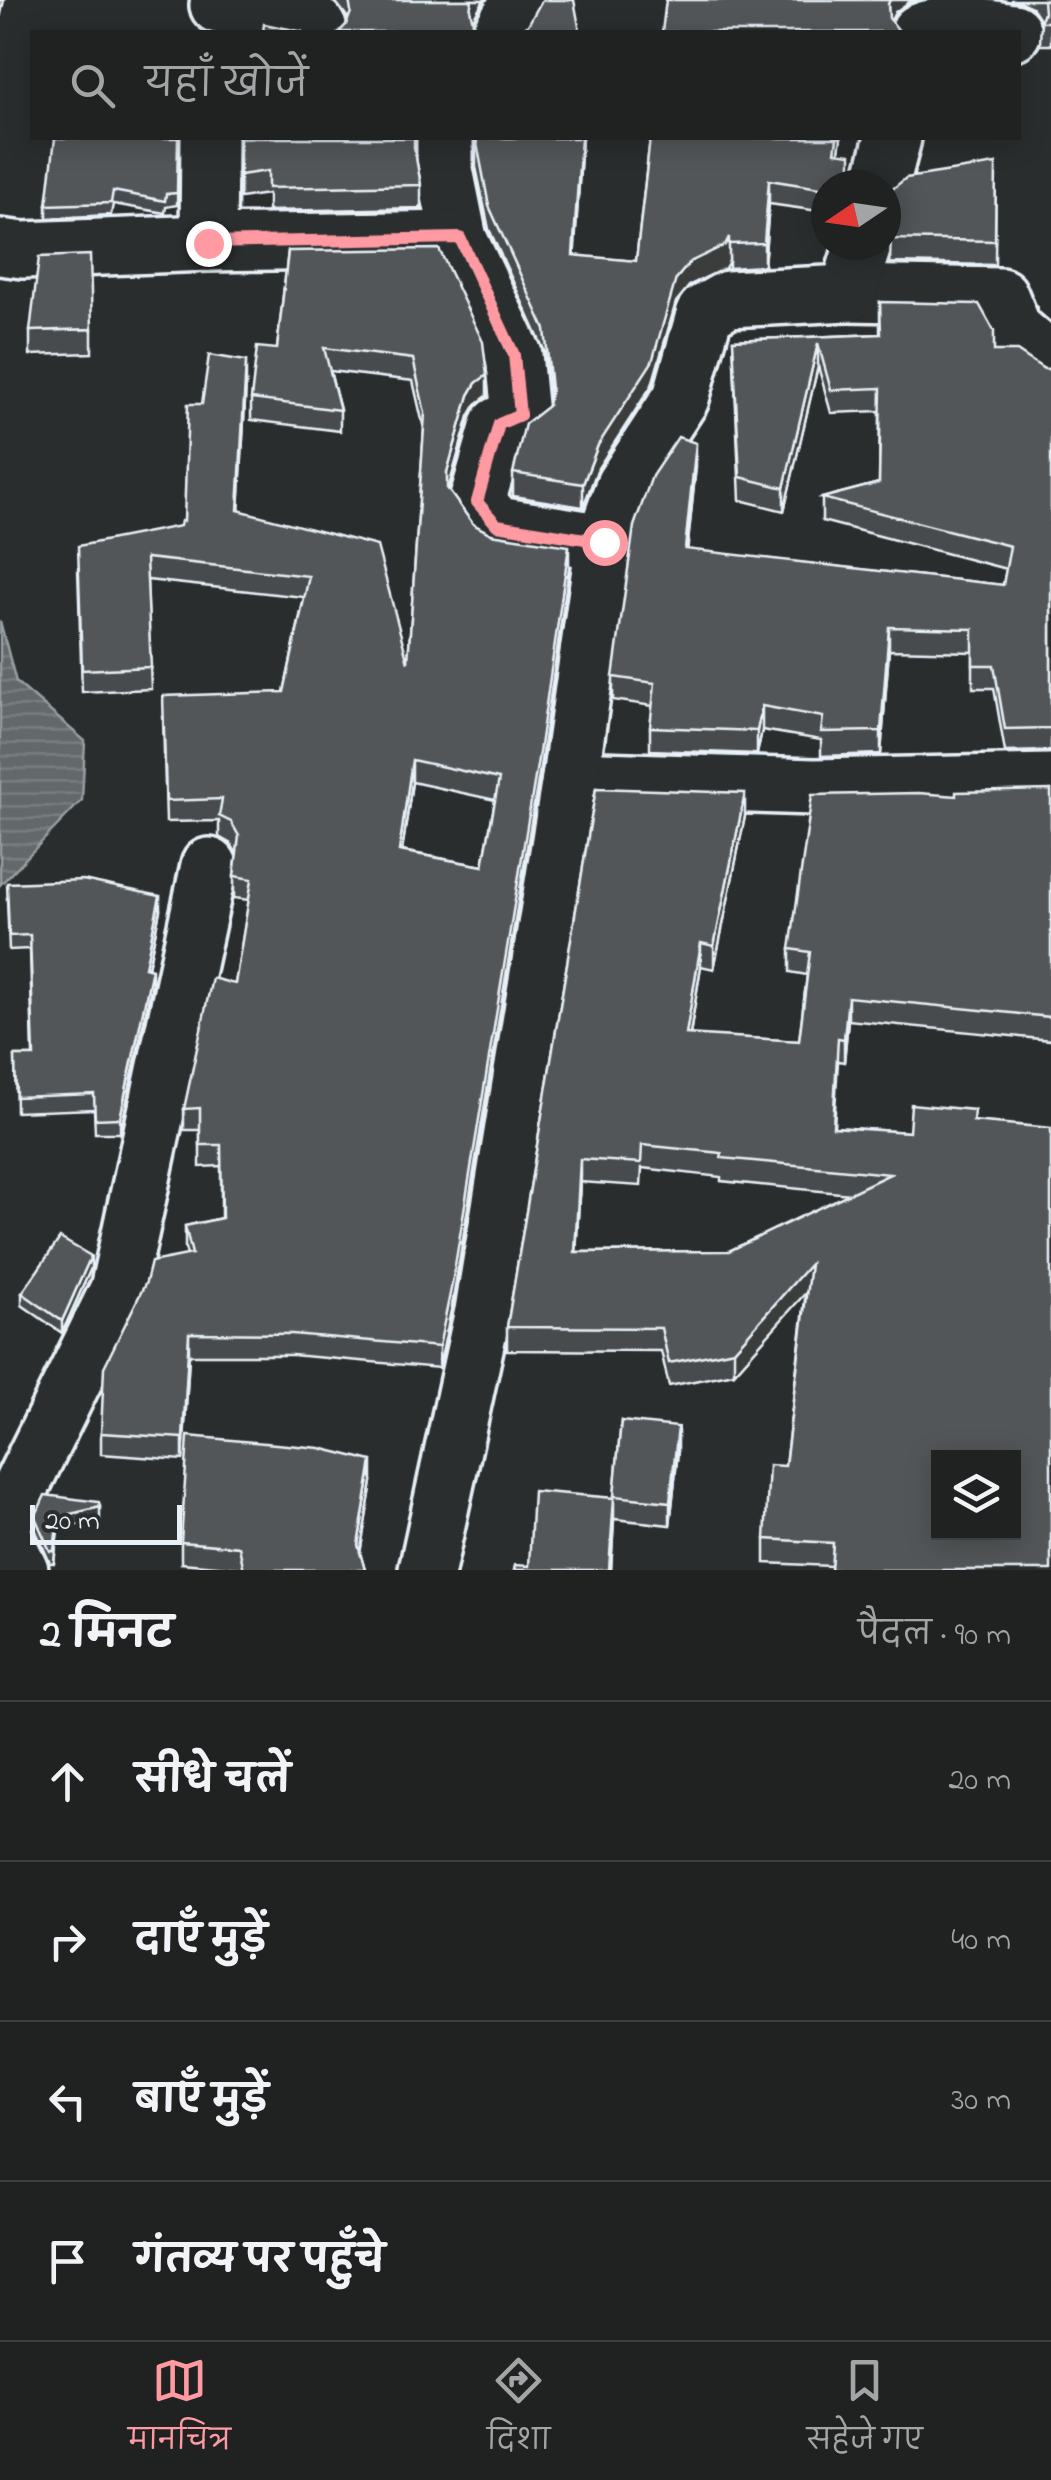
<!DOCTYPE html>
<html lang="hi">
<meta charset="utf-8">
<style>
body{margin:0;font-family:"Indie Flower","Playpen Sans Deva",sans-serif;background:#282a2a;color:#f1f3f6}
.controls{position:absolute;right:30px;bottom:30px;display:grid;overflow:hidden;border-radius:0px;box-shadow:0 5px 25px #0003}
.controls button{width:90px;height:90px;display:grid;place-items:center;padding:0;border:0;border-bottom:2px solid #3d3f40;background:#202222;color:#f1f3f6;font:50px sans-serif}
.compass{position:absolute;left:811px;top:170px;width:90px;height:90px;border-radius:50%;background:#202222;box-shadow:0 5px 25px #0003;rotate:257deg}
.scale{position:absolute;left:30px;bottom:25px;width:152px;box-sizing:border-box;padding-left:10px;border:5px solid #e8f1f8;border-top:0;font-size:28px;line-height:35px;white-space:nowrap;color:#e8f1f8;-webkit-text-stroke:8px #2a2d2e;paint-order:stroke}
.stop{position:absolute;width:30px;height:30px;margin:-22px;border:8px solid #ff9aa2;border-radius:50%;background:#fff}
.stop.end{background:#ff9aa2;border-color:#fff;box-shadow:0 2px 10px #0008}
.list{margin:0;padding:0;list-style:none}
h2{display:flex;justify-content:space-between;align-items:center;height:130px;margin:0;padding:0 40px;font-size:42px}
h2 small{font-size:32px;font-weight:400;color:#a2a4a5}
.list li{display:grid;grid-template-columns:65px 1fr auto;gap:30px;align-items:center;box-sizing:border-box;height:160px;padding:0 40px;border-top:2px solid #3d3f40}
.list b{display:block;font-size:38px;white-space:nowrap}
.list em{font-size:32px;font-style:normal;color:#a2a4a5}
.icon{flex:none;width:55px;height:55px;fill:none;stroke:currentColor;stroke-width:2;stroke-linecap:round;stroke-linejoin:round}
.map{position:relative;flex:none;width:1051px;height:1570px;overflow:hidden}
.search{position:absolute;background:#202222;box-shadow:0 5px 25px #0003;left:30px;right:30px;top:30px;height:110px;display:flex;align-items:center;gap:25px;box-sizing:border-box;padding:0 35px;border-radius:0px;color:#a2a4a5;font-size:38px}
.sheet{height:770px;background:#202222}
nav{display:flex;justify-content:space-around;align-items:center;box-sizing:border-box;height:140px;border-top:2px solid #3d3f40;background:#202222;font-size:28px;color:#a2a4a5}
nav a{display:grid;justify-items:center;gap:5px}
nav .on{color:#ff9aa2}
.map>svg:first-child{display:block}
</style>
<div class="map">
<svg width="1051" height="1570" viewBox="0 0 1051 1570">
<defs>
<pattern id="water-rules" width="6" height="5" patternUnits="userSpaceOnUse" patternTransform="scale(2.5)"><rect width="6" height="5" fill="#63686b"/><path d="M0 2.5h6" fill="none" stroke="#797e81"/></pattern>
</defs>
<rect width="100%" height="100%" fill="#2a2d2e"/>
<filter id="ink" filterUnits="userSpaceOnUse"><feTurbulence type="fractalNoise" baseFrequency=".01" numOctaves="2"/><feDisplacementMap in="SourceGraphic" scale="20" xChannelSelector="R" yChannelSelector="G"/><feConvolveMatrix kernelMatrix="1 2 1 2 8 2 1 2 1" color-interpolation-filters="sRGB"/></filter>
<g filter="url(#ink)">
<!-- water -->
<path fill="url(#water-rules)" stroke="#989fa3" stroke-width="2.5" d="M 0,621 L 16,682 L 85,741 L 82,800 L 0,885 Z"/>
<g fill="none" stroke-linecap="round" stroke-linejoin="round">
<!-- minor casing -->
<g stroke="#e8f1f8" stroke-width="62">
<g id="minor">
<path d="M 218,5 L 317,26 L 320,32"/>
<path d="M 501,32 L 520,0"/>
<path d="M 919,32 C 949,19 981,27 1013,32"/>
<path d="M 445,138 L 445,170 L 459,239 L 514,355 L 520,415 L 499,425 L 477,502 L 497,525 L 604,542"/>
<path d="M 881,185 L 893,138"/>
<path d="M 208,243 L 459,239"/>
<path d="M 0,247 L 23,250 L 208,243 L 209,138"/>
<path d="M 848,293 L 1000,296 L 1014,330 L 1051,362"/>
<path d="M 570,779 L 814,787 L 1051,782"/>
<path d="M 20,1570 L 0,1529 L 118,1290 L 209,866"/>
<path d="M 427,1570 L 483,1311 L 570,779 L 604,542 L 624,485 L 681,398 L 705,312 L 728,299 L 848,293 L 863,245"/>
</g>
</g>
<!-- minor -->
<use href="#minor" stroke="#2a2d2e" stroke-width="55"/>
</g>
<!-- wall -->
<g fill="#474b4d" stroke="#e8f1f8" stroke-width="2.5" fill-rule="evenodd">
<path d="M 332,0 L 484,0 L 474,17 L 346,25 L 348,18 L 335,1 Z"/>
<path d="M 1010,0 L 1051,0 L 1051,45 L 1040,45 L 1041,20 L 1032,7 L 1018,1 Z"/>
<path d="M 178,138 L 177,205 L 166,207 L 165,213 L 113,204 L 111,215 L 47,218 L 47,205 Z"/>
<path d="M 240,138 L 414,147 L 421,185 L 421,208 L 268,211 L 268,194 L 240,198 Z"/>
<path d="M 476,138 L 582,138 L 574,256 L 636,261 L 650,138 L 841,138 L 839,152 L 826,185 L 826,212 L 769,204 L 764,266 L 729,268 L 729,261 L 725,268 L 690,285 L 676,302 L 652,385 L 598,468 L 583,507 L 513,496 L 513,473 L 548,406 L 550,396 L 545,352 L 489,229 L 476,167 Z"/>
<path d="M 996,164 L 995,265 L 890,263 L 891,234 L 886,227 L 886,191 Z"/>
<path d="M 288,251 L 487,396 L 476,404 L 469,416 L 448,490 L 473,524 L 491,534 L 569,568 L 539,774 L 452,1305 L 439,1368 L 292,1355 L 189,1355 L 183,1460 L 101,1454 L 101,1433 L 187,1255 L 185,1248 L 185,1226 L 221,1218 L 221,1166 L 200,1167 L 200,1130 L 184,1130 L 184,1109 L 235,984 L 249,900 L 234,898 L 234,876 L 237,854 L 231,844 L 219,837 L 219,821 L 166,822 L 163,717 L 284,692 L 304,597 L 147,580 L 151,689 L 82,692 L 78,568 L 180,526 L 184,521 L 202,404 L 246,383 L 239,510 L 408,662 L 424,429 L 413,381 L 330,371 L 340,410 L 340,431 L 251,420 L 251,399 L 277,349 ZM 412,782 L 495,800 L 483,866 L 402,851 Z"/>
<path d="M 880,302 L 994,351 L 1044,369 L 1051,369 L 1051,751 L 1005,752 L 994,688 L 973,688 L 973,652 L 889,650 L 881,754 L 821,756 L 821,740 L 762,730 L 757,754 L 650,750 L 650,727 L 653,706 L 613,700 L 613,677 L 696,466 L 687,550 L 1003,585 L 1006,569 L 822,521 L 822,498 L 879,483 L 880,411 L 831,413 L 818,366 L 784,511 L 740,500 L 733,340 L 880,334 Z"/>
<path d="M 92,329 L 92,353 L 30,355 L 30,331 Z"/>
<path d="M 596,788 L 745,816 L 714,969 L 701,966 L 690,1035 L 799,1041 L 807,975 L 790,972 L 790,949 L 956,796 L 1051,790 L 1051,1040 L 848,1020 L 844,1062 L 838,1061 L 834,1127 L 909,1132 L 974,1110 L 831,1566 L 765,1563 L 765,1539 L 785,1466 L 806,1291 L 734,1373 L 669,1386 L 661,1351 L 507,1350 L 507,1327 ZM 642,1168 L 721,1177 L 721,1181 L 850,1194 L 729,1251 L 576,1252 L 580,1182 L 641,1186 Z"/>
<path d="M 7,898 L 160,910 L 148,968 L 152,983 L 120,1133 L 95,1133 L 94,1109 L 16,1112 L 15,1056 L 33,1056 L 30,949 L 9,950 Z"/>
<path d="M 91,1268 L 62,1333 L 22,1305 L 22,1293 Z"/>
<path d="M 621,1421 L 678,1451 L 670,1525 L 614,1519 L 611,1570 L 529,1566 L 614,1498 Z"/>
<path d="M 372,1482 L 360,1553 L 365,1570 L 240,1570 L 239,1568 L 181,1563 L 181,1542 Z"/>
<path d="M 35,1517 L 100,1520 L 58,1529 L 54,1563 L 50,1563 L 35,1529 Z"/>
</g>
<!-- shaded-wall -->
<g fill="#3a3d3e" stroke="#e8f1f8" stroke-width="2.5">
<path d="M 0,0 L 4,0 L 0,19 Z"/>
<path d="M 472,0 L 484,0 L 474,17 L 470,32 L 470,9 Z"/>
<path d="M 890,0 L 918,0 L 908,3 L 895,12 L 888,27 L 888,4 Z"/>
<path d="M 581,138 L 582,138 L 573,279 L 573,255 Z"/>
<path d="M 837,138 L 841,138 L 835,175 L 835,152 Z"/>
<path d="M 769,180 L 769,204 L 764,266 L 764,243 Z"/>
<path d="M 729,237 L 729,261 L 725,268 L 690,285 L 676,302 L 652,385 L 598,468 L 583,507 L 583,484 L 598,445 L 676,279 L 690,262 Z"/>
<path d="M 818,343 L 818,366 L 784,511 L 784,488 Z"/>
<path d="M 246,361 L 246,383 L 238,532 L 238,510 Z"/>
<path d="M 487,375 L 487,396 L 476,404 L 469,416 L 447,493 L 447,472 L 469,395 L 476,383 Z"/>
<path d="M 696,443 L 696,466 L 685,573 L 685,549 Z"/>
<path d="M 569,546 L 569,568 L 539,774 L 452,1305 L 439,1368 L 439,1347 Z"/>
<path d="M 889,627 L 889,650 L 881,754 L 881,731 Z"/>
<path d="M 762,706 L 762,730 L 757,754 L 757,731 Z"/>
<path d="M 412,760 L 412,782 L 399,873 L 399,851 Z"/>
<path d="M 745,793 L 745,816 L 714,969 L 714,946 Z"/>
<path d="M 160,896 L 160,910 L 145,981 L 145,967 Z"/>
<path d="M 701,943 L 701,966 L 686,1058 L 686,1034 Z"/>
<path d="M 152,969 L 152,983 L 120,1133 L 120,1118 Z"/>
<path d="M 848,997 L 848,1020 L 844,1062 L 844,1039 Z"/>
<path d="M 580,1159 L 580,1182 L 575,1275 L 575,1252 Z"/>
<path d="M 91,1256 L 91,1268 L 62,1333 L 62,1321 Z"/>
<path d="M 810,1264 L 810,1288 L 734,1373 L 734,1350 Z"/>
<path d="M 189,1333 L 189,1355 L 183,1460 L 183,1438 Z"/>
<path d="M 678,1427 L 678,1451 L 670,1525 L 670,1502 Z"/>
<path d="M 372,1461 L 372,1482 L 358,1566 L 358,1545 Z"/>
<path d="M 614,1498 L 614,1520 L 611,1570 L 609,1570 Z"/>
<path d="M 100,1507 L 100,1520 L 58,1529 L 54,1563 L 58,1517 Z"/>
</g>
<!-- building -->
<g fill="#535759" stroke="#e8f1f8" stroke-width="2.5" fill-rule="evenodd">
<path d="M 349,0 L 472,0 L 470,9 L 473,23 L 482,32 L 339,32 L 346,25 L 351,12 Z"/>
<path d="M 542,0 L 574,0 L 580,32 L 520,32 L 528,25 Z"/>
<path d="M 666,0 L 890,0 L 888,4 L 889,18 L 900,32 L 662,32 Z"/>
<path d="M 1043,0 L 1051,0 L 1051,22 L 1040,22 L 1044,13 Z"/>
<path d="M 264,24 L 299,31 L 303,32 L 263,32 Z"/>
<path d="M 55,138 L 178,138 L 177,193 L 166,194 L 165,201 L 113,191 L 111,203 L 47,205 Z"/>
<path d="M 240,138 L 414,138 L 414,147 L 421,185 L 268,188 L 268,171 L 240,175 Z"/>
<path d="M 476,138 L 581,138 L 573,255 L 636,261 L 650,138 L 837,138 L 835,152 L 851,154 L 851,171 L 863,185 L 826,185 L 826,189 L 769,180 L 764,243 L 729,244 L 729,237 L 725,245 L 690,262 L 676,279 L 652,362 L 598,445 L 583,484 L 513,473 L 525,424 L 548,406 L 551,389 L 545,329 L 489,206 Z"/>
<path d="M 996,164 L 995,241 L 890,239 L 893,214 L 886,203 L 886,191 L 890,191 L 906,178 Z"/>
<path d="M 439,249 L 483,342 L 487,375 L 476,383 L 469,395 L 447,472 L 447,488 L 473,524 L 491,534 L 569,546 L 539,753 L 452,1284 L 439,1347 L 292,1334 L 189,1333 L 183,1438 L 101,1433 L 104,1367 L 146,1282 L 151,1262 L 192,1254 L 185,1226 L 222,1218 L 221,1145 L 200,1145 L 200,1108 L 184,1109 L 212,978 L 235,984 L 252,879 L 234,876 L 239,836 L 231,822 L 219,816 L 222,799 L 166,801 L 163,696 L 284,692 L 309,576 L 146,558 L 151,667 L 82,670 L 78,546 L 180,526 L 181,521 L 184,521 L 188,404 L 202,404 L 209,355 L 246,361 L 238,510 L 377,546 L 408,662 L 425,413 L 413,359 L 324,348 L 340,410 L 251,399 L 257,347 L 277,349 L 288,251 ZM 412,760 L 499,779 L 483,866 L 399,851 Z"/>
<path d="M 90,255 L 92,329 L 30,331 L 39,257 Z"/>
<path d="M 880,302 L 979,304 L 994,331 L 994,351 L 1017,351 L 1044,369 L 1051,369 L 1051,728 L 1005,729 L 994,665 L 973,665 L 973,629 L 889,627 L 881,731 L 821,732 L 823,717 L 762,706 L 757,731 L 650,727 L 655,683 L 613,677 L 634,526 L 652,476 L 678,437 L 696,443 L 685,549 L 1003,585 L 1010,546 L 822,498 L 879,483 L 881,388 L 831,390 L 818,343 L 784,488 L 740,477 L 733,340 L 881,334 Z"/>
<path d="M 596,788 L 745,793 L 714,946 L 701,943 L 686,1034 L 799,1041 L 810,952 L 790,949 L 812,795 L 919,793 L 956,796 L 956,792 L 1051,790 L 1051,1017 L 848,997 L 844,1039 L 838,1038 L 833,1127 L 909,1132 L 911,1104 L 974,1110 L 973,1121 L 1051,1128 L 1051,1570 L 831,1570 L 833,1543 L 765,1539 L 769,1465 L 785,1466 L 810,1264 L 734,1350 L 669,1363 L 661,1328 L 507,1327 ZM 642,1145 L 722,1153 L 721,1158 L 890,1174 L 729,1251 L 575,1252 L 580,1159 L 641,1163 ZM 938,1458 L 1014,1458 L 1014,1532 L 938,1532 Z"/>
<path d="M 83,880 L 160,896 L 145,967 L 152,969 L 120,1118 L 95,1119 L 94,1094 L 16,1097 L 15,1056 L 34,1056 L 30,935 L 9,936 L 7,883 Z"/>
<path d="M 60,1238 L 91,1256 L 62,1321 L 22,1293 Z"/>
<path d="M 621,1421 L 678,1427 L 670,1502 L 614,1496 Z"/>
<path d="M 188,1436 L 320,1448 L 372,1461 L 358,1545 L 365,1570 L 244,1570 L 239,1547 L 181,1542 Z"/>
<path d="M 533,1491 L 614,1498 L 609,1570 L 514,1570 L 515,1565 L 529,1566 Z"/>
<path d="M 45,1495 L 99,1502 L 100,1507 L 58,1517 L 54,1551 L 50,1551 L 35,1517 Z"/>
</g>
</g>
<g fill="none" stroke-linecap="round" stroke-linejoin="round" filter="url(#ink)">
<!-- route -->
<path stroke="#ff9aa2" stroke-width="12" d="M 208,243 L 460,238 L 514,355 L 520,415 L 499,424 L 477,502 L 497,525 L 604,542"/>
</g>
</svg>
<div class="controls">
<button><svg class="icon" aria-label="layers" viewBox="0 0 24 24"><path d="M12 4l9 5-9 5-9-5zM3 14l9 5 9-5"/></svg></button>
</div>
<svg class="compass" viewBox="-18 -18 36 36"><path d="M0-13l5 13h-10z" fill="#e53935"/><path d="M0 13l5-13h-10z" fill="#a2a4a5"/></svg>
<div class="scale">20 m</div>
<div class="stop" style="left:604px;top:542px"></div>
<div class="stop end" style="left:208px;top:243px"></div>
<div class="search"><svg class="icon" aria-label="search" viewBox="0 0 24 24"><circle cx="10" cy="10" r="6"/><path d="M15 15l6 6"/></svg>यहाँ खोजें</div>
</div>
<section class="sheet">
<h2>2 मिनट<small>पैदल · 90 m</small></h2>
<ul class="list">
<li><svg class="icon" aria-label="ahead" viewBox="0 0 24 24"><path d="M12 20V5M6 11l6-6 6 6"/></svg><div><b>सीधे चलें</b></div><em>20 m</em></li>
<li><svg class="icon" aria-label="right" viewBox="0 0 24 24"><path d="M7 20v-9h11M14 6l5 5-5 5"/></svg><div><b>दाएँ मुड़ें</b></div><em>40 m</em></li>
<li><svg class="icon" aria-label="left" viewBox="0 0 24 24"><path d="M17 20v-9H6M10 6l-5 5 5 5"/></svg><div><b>बाएँ मुड़ें</b></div><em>30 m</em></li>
<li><svg class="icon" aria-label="arrive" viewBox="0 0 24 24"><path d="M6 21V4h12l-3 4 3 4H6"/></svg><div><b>गंतव्य पर पहुँचे</b></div></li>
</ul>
</section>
<nav>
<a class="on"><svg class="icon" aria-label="map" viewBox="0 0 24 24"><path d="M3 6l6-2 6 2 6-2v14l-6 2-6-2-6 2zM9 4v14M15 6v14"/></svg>मानचित्र</a>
<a><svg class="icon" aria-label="directions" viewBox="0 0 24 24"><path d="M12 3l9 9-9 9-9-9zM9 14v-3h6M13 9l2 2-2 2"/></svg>दिशा</a>
<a><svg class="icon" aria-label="saved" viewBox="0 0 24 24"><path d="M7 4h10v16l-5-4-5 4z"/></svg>सहेजे गए</a>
</nav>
